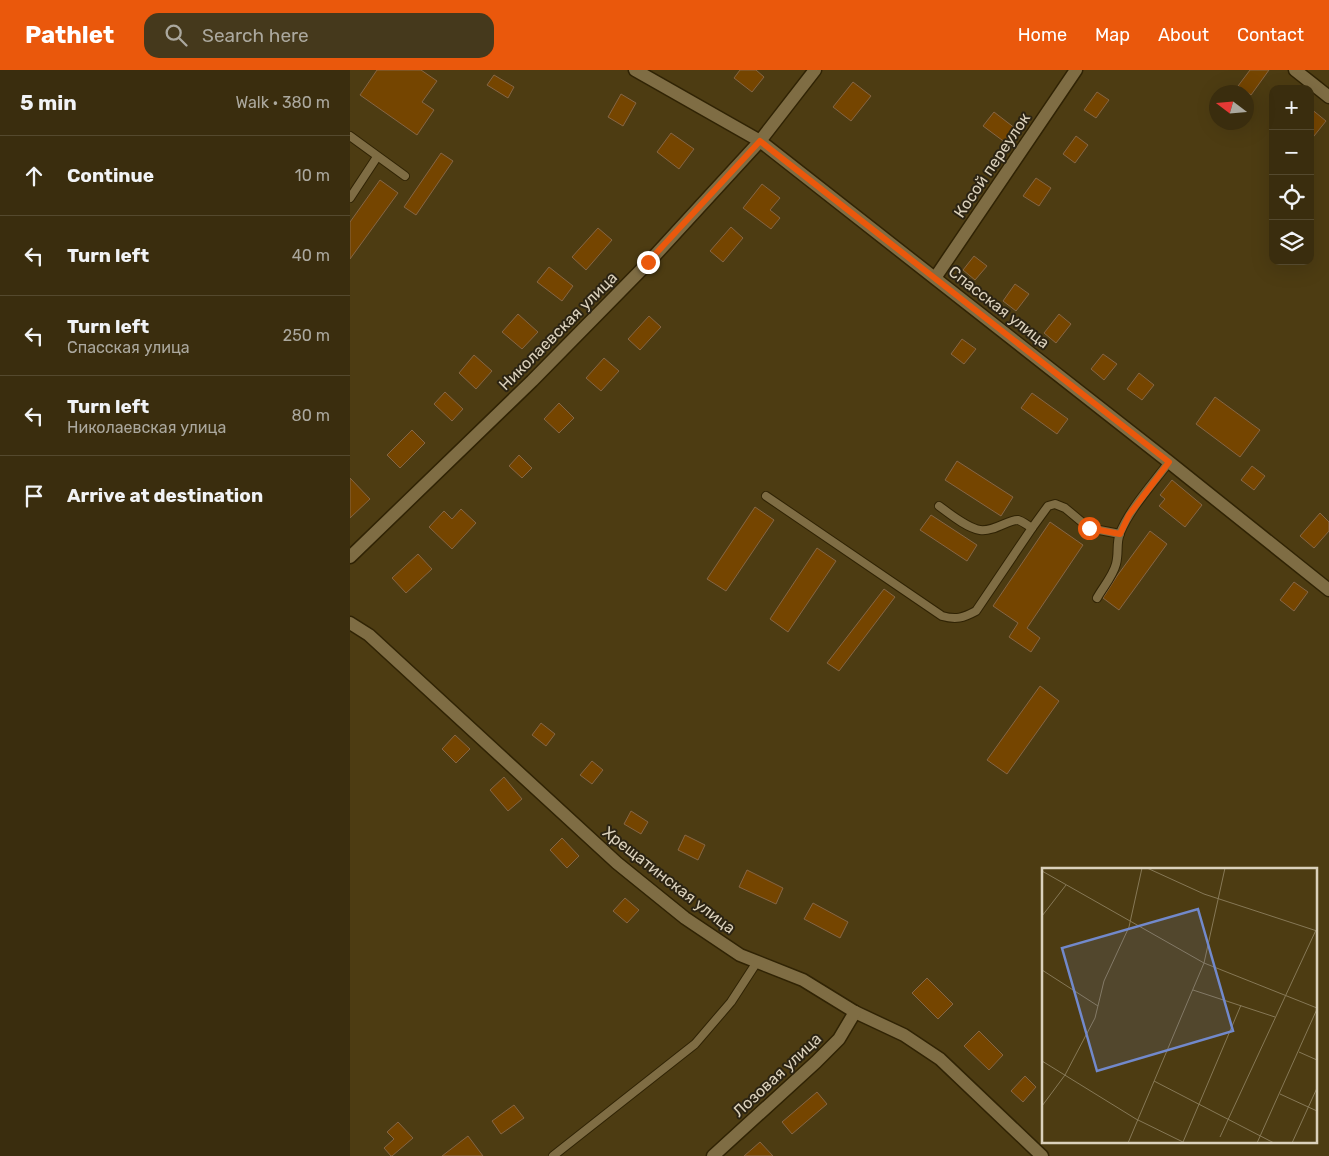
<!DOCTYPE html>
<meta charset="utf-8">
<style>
body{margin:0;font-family:Rubik,sans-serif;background:#45391c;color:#f1f3f6}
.controls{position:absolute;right:15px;top:15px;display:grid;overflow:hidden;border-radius:10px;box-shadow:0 5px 20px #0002}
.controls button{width:45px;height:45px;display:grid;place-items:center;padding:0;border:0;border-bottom:1px solid #54492e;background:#3a2d0e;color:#f1f3f6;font:25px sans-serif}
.compass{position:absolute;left:859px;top:15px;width:45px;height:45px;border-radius:50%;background:#3a2d0e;box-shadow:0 5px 20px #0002;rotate:286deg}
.stop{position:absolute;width:15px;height:15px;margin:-11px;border:4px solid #ea580c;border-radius:50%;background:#fff}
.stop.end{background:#ea580c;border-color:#fff;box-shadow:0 1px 5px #0008}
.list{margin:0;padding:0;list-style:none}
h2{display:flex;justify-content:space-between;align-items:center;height:65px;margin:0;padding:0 20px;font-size:21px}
h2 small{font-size:16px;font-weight:400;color:#aba89e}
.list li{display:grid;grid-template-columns:32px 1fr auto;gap:15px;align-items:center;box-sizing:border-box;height:80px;padding:0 20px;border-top:1px solid #54492e}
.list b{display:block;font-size:19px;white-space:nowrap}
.list p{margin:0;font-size:16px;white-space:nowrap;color:#aba89e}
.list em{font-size:16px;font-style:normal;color:#aba89e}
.icon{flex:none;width:28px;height:28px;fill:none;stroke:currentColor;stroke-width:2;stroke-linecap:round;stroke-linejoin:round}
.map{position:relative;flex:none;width:979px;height:1086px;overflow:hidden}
header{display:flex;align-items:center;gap:30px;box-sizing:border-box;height:70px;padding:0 25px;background:#ea580c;color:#fff}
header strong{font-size:24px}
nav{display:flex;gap:28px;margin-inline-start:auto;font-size:18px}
.search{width:350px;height:45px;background:#45391c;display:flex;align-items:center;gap:12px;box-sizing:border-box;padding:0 18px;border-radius:15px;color:#aba89e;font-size:19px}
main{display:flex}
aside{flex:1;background:#3a2d0e}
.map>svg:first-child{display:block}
</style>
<header>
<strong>Pathlet</strong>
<div class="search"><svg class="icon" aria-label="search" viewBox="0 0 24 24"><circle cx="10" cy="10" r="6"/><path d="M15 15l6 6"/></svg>Search here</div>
<nav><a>Home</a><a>Map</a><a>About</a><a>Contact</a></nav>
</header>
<main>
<aside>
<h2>5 min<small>Walk · 380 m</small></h2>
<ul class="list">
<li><svg class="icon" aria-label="ahead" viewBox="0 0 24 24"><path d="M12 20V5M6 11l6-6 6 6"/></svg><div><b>Continue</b></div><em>10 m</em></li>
<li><svg class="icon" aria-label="left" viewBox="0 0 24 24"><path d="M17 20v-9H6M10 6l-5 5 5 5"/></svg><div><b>Turn left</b></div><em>40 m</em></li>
<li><svg class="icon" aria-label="left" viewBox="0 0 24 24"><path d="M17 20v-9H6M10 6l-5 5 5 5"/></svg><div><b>Turn left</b><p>Спасская улица</p></div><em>250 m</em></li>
<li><svg class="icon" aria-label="left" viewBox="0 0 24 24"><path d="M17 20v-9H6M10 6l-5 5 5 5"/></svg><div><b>Turn left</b><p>Николаевская улица</p></div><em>80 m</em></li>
<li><svg class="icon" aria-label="arrive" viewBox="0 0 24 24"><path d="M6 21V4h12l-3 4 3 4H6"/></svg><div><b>Arrive at destination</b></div></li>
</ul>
</aside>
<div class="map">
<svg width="979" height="1086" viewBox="0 0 979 1086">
<rect width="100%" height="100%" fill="#4d3c12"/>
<!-- building -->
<g fill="#754500" stroke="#866645">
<path d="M 27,0 L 71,0 L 87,11 L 72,32 L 84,40 L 67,65 L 10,25 Z"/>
<path d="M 390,0 L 406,0 L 414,7 L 402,22 L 384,8 Z"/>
<path d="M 900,0 L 919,0 L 901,25 L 888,16 Z"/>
<path d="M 144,5 L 164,17 L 158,28 L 137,15 Z"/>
<path d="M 503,12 L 521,26 L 501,51 L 483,37 Z"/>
<path d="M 747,22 L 759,30 L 746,48 L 734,40 Z"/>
<path d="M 271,24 L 286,33 L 273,56 L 258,47 Z"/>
<path d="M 960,38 L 976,51 L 960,71 Z"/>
<path d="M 644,42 L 666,59 L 656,73 L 633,56 Z"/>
<path d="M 321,63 L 344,79 L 329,99 L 307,82 Z"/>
<path d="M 726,66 L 738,75 L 725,93 L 713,84 Z"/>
<path d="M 91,83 L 103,91 L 66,145 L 54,137 Z"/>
<path d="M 686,108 L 701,118 L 689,136 L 673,126 Z"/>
<path d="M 30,110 L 48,123 L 0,189 L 0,152 Z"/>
<path d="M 412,114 L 430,128 L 420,140 L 430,148 L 421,159 L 393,138 Z"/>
<path d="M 381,157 L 393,168 L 373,192 L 360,181 Z"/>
<path d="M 248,158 L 262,170 L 236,200 L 222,187 Z"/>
<path d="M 624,186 L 637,196 L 625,210 L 613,200 Z"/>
<path d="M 199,197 L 223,216 L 212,231 L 187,212 Z"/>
<path d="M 665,214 L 679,224 L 666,241 L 653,231 Z"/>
<path d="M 168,244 L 188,262 L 172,279 L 152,262 Z"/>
<path d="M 709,244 L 721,254 L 706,273 L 694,263 Z"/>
<path d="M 299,246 L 311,257 L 290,280 L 278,269 Z"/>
<path d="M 612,269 L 626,279 L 614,294 L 601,284 Z"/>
<path d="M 753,284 L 767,294 L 754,310 L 741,299 Z"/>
<path d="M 124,285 L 142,301 L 126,319 L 109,303 Z"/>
<path d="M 254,288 L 269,301 L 251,321 L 236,308 Z"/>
<path d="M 789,303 L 804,315 L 792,330 L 777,319 Z"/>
<path d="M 95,322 L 113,339 L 102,351 L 84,334 Z"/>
<path d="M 682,323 L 718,349 L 707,364 L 671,338 Z"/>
<path d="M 865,327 L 910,360 L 890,387 L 846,354 Z"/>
<path d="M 209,333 L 224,348 L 209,363 L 194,349 Z"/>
<path d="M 62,360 L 75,373 L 50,398 L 37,385 Z"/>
<path d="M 169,385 L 182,398 L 172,408 L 159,396 Z"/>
<path d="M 607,391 L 663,427 L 651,446 L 595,410 Z"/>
<path d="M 902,396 L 915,406 L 904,420 L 891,410 Z"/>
<path d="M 0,408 L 20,429 L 0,448 Z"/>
<path d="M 822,410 L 852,435 L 835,457 L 809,436 L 815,429 L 810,425 Z"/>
<path d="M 405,437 L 424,450 L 376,521 L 357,509 Z"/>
<path d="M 111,439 L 126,453 L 102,479 L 79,457 L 94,441 L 102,449 Z"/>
<path d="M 970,443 L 979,452 L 979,461 L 964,478 L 950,466 Z"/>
<path d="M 581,445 L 627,475 L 617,491 L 570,460 Z"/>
<path d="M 700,452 L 733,475 L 677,558 L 690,568 L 681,582 L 659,567 L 668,553 L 643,536 Z"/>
<path d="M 800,461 L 817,474 L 769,540 L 753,528 L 767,506 Z"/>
<path d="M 467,478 L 486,491 L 438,562 L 420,549 Z"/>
<path d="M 68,484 L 82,499 L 56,523 L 42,508 Z"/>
<path d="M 944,512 L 958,522 L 944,541 L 930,530 Z"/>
<path d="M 534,519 L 545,527 L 489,601 L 477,593 Z"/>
<path d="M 690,616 L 709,631 L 657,704 L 637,690 Z"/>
<path d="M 191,653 L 205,664 L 196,676 L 182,665 Z"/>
<path d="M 105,665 L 120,679 L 106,693 L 92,679 Z"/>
<path d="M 242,691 L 253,700 L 242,714 L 230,705 Z"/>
<path d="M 154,707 L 172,729 L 158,741 L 140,720 Z"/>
<path d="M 281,741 L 298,752 L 291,764 L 274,754 Z"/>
<path d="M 335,765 L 355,775 L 348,790 L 328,780 Z"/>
<path d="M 212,768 L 229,786 L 217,798 L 200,780 Z"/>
<path d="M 397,800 L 433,818 L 426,834 L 389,817 Z"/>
<path d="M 275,828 L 289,840 L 277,853 L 263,841 Z"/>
<path d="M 463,833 L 498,852 L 490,868 L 454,849 Z"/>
<path d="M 577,908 L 603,934 L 588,949 L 562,923 Z"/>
<path d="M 629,961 L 653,985 L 639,1000 L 614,976 Z"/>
<path d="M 675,1006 L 686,1017 L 673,1032 L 661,1021 Z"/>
<path d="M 467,1022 L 477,1034 L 442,1064 L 432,1052 Z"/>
<path d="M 164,1035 L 174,1048 L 151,1064 L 142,1051 Z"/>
<path d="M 48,1052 L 63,1068 L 42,1086 L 41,1086 L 34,1078 L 44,1069 L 37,1062 Z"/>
<path d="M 118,1066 L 133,1086 L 92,1086 Z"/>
<path d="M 410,1072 L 423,1086 L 394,1086 Z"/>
</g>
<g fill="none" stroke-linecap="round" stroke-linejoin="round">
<!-- service casing -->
<g stroke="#302304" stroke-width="10">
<g id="service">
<path d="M 0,66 L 55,106"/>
<path d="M 0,128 L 27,87"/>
<path d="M 416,426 L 592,546 C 606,550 613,548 626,541 L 682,458 L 698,436 L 705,434 L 715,438 L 739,458 L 770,464"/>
<path d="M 589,436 C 600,444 617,458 630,460 C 644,462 659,449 668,450 C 672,451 677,455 682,458"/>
<path d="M 747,528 C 753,517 763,506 766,494 C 769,483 766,473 770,463 C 781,437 802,415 819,392"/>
<path d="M 203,1086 L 345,974 L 381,932 L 407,892"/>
</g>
</g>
<!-- minor casing -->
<g stroke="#302304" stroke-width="15">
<g id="minor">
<path d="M 285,0 L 410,71 L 819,392 L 979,520"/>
<path d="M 945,0 L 979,27"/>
<path d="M 585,208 L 726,0"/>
<path d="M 0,487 L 182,311 L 298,193 L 410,71 L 465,0"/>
<path d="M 0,553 L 19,565 L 267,793 L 335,848 L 390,885 L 453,910 L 505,942 L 554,965 L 590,989 L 692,1086"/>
<path d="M 363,1086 L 466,992 L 489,969 L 505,942"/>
</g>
</g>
<!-- service -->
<use href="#service" stroke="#7f6d44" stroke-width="8"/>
<!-- minor -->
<use href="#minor" stroke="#7f6d44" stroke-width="12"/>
</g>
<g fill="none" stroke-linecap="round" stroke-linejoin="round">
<!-- route -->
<path stroke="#ea580c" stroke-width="6" d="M 298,192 L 410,71 L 819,392 L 779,445 L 770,464 L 739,458"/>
</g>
<g text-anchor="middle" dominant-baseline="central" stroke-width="4" stroke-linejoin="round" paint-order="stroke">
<!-- street labels -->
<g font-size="16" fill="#dbd1bc" stroke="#2c2413">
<text transform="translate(642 95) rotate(-56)">Косой переулок</text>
<text transform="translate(649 237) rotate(38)">Спасская улица</text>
<text transform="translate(208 261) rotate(-45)">Николаевская улица</text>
<text transform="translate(319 810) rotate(38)">Хрещатинская улица</text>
<text transform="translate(427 1005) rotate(-43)">Лозовая улица</text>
</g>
</g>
<!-- overview -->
<g transform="translate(692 798)">
<rect width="275" height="275" fill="#4d3c12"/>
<path fill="none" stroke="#867856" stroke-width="1" d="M 105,0 L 162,26 L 275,63M 0,3 L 162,95 L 275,140M 0,48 L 24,17M 0,102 L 56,138M 151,122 L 233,149M 257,184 L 275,192M 0,193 L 94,251 L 143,275M 112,213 L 232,275M 238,226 L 275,243M 0,238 L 23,207 L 53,150 L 62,113 L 87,59 L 100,0M 178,269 L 274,62M 141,274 L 199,137M 86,275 L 162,95 L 183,0M 215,275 L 275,141M 250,275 L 275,220"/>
<path fill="#7289cb" fill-opacity="0.15" stroke="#7289cb" stroke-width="2.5" d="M 156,41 L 191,163 L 55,203 L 20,80 Z"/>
<rect width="275" height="275" fill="none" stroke="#dbd1bc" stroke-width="2.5"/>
</g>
</svg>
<div class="controls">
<button>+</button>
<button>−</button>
<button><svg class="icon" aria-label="locate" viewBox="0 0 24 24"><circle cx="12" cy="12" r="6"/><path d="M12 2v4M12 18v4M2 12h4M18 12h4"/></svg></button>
<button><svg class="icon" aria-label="layers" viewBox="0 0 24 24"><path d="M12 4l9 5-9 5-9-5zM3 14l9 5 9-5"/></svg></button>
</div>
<svg class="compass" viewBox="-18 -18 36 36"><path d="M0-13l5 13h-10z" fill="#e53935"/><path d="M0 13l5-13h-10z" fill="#aba89e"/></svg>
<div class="stop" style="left:739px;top:458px"></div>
<div class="stop end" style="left:298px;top:192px"></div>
</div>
</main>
